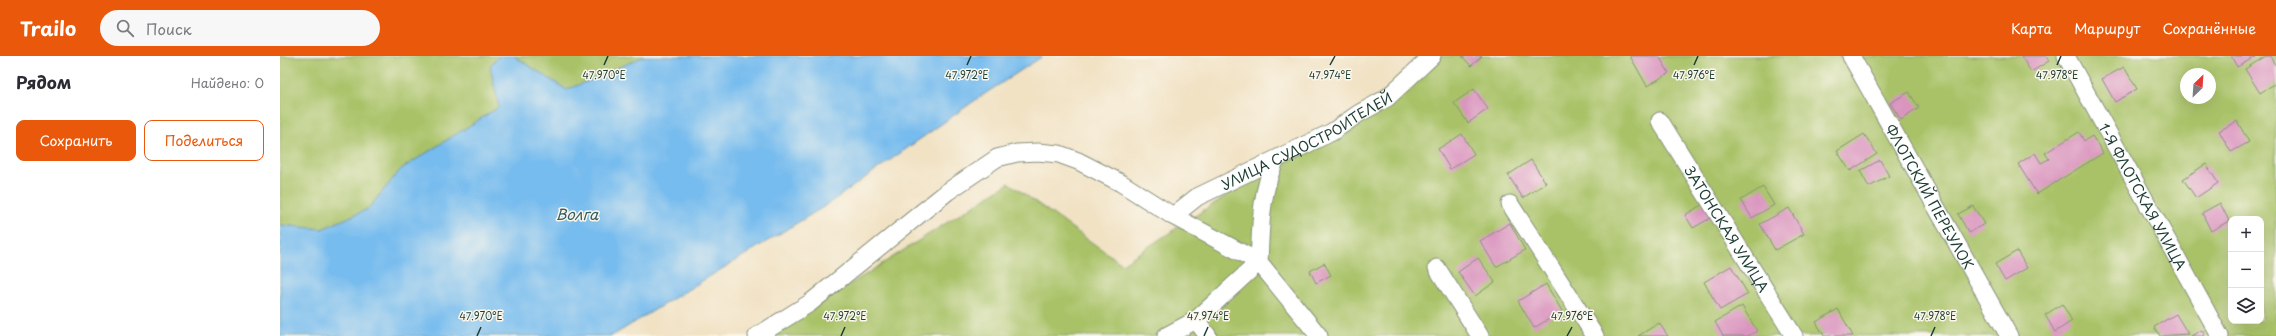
<!DOCTYPE html>
<html lang="ru">
<meta charset="utf-8">
<style>
body{margin:0;font-family:"Playpen Sans",sans-serif;background:#f7f7f7;color:#2b2b33}
.controls{position:absolute;right:12px;bottom:12px;display:grid;overflow:hidden;border-radius:8px;box-shadow:0 4px 16px #0002}
.controls button{width:36px;height:36px;display:grid;place-items:center;padding:0;border:0;border-bottom:1px solid #e1e1e2;background:#fff;color:#2b2b33;font:20px sans-serif}
.compass{position:absolute;left:1900px;top:12px;width:36px;height:36px;border-radius:50%;background:#fff;box-shadow:0 4px 16px #0002;rotate:25deg}
.list{margin:0;padding:0;list-style:none}
h2{display:flex;justify-content:space-between;align-items:center;height:52px;margin:0;padding:0 16px;font-size:17px}
h2 small{font-size:13px;font-weight:400;color:#7c7c81}
.actions{display:flex;gap:8px;padding:12px 16px}
.actions a{flex:1;padding:9px 0;border:1px solid #ea580c;border-radius:8px;text-align:center;font-size:14px;color:#ea580c}
.actions .main{background:#ea580c;color:#fff}
.icon{flex:none;width:22px;height:22px;fill:none;stroke:currentColor;stroke-width:2;stroke-linecap:round;stroke-linejoin:round}
.map{position:relative;flex:none;width:1996px;height:280px;overflow:hidden}
header{display:flex;align-items:center;gap:24px;box-sizing:border-box;height:56px;padding:0 20px;background:#ea580c;color:#fff}
header strong{font-size:19px}
nav{display:flex;gap:22px;margin-inline-start:auto;font-size:14px}
.search{width:280px;height:36px;background:#f7f7f7;display:flex;align-items:center;gap:10px;box-sizing:border-box;padding:0 14px;border-radius:22px;color:#7c7c81;font-size:15px}
main{display:flex}
aside{flex:1;background:#fff}
.map>svg:first-child{display:block}
</style>
<header>
<strong>Trailo</strong>
<div class="search"><svg class="icon" aria-label="search" viewBox="0 0 24 24"><circle cx="10" cy="10" r="6"/><path d="M15 15l6 6"/></svg>Поиск</div>
<nav><a>Карта</a><a>Маршрут</a><a>Сохранённые</a></nav>
</header>
<main>
<aside>
<h2>Рядом<small>Найдено: 0</small></h2>
<ul class="list">
</ul>
<div class="actions"><a class="main">Сохранить</a><a>Поделиться</a></div>
</aside>
<div class="map">
<svg width="1996" height="280" viewBox="0 0 1996 280">
<rect width="100%" height="100%" fill="#fbf7ec"/>
<filter id="ink" filterUnits="userSpaceOnUse"><feTurbulence type="fractalNoise" baseFrequency=".025" numOctaves="2"/><feDisplacementMap in="SourceGraphic" scale="8" xChannelSelector="R" yChannelSelector="G"/><feConvolveMatrix kernelMatrix="1 2 1 2 8 2 1 2 1" color-interpolation-filters="sRGB"/></filter>
<filter id="wash" filterUnits="userSpaceOnUse"><feTurbulence type="fractalNoise" baseFrequency=".012" numOctaves="4" result="noise"/><feDisplacementMap in="SourceGraphic" scale="16" xChannelSelector="R" yChannelSelector="G"/><feGaussianBlur stdDeviation="0.9" result="paint"/><feColorMatrix in="noise" values="0 0 0 0 0 0 0 0 0 0 0 0 0 0 0 0 0 1.4 0 .05"/><feComposite in="paint" operator="in"/></filter>
<g filter="url(#wash)">
<rect width="100%" height="100%" fill="#f1e2c4"/>
<!-- green -->
<g fill="#a9c267" stroke="#64804e" fill-rule="evenodd">
<path d="M 0,0 L 219,0 L 210,10 L 219,51 L 121,113 L 88,153 L 42,173 L 0,169 Z"/>
<path d="M 234,0 L 365,0 L 287,34 Z"/>
<path d="M 1143,0 L 1996,0 L 1996,280 L 489,280 L 729,127 L 842,208 L 1130,19 ZM 1906,18 L 1930,18 L 1930,42 L 1906,42 ZM 1951,163 L 1981,163 L 1981,265 L 1951,265 Z"/>
</g>
<!-- water -->
<path fill="#77bcee" stroke="#4b7c91" d="M 219,0 L 234,0 L 287,34 L 365,0 L 763,0 L 697,43 L 545,150 L 332,280 L 0,280 L 0,169 L 42,173 L 88,153 L 121,113 L 219,51 L 210,10 Z"/>
<g id="blocks">
<!-- building -->
<g fill="#da95bf">
<path d="M 1182,0 L 1202,0 L 1191,10 Z"/>
<path d="M 1350,0 L 1379,0 L 1389,17 L 1367,30 Z"/>
<path d="M 1741,0 L 1766,0 L 1769,5 L 1751,16 Z"/>
<path d="M 1951,0 L 1977,0 L 1957,11 Z"/>
<path d="M 1986,0 L 1990,0 L 1996,10 L 1996,27 L 1980,37 L 1965,13 Z"/>
<path d="M 1844,11 L 1857,33 L 1835,46 L 1822,23 Z"/>
<path d="M 1194,33 L 1208,53 L 1188,67 L 1174,47 Z"/>
<path d="M 1629,36 L 1639,52 L 1621,64 L 1610,47 Z"/>
<path d="M 1957,65 L 1969,86 L 1951,96 L 1939,75 Z"/>
<path d="M 1799,76 L 1804,85 L 1812,80 L 1823,97 L 1757,138 L 1738,108 L 1755,97 L 1761,107 L 1769,103 L 1765,97 Z"/>
<path d="M 1182,78 L 1194,98 L 1170,113 L 1158,93 Z"/>
<path d="M 1584,78 L 1597,98 L 1570,115 L 1557,95 Z"/>
<path d="M 1251,104 L 1266,127 L 1243,142 L 1228,119 Z"/>
<path d="M 1600,104 L 1609,120 L 1589,131 L 1580,115 Z"/>
<path d="M 1926,108 L 1938,127 L 1916,142 L 1903,123 Z"/>
<path d="M 1483,131 L 1494,149 L 1472,162 L 1461,144 Z"/>
<path d="M 1428,145 L 1436,159 L 1413,172 L 1405,159 Z"/>
<path d="M 1940,147 L 1949,165 L 1931,175 L 1922,157 Z"/>
<path d="M 1693,150 L 1704,168 L 1689,177 L 1678,158 Z"/>
<path d="M 1509,152 L 1524,178 L 1495,194 L 1480,168 Z"/>
<path d="M 1230,167 L 1245,194 L 1216,211 L 1200,185 Z"/>
<path d="M 1737,195 L 1747,212 L 1725,225 L 1715,208 Z"/>
<path d="M 1198,202 L 1215,226 L 1195,240 L 1178,216 Z"/>
<path d="M 1044,207 L 1051,219 L 1036,227 L 1030,215 Z"/>
<path d="M 1451,210 L 1468,238 L 1440,254 L 1424,226 Z"/>
<path d="M 1266,228 L 1282,255 L 1254,272 L 1238,245 Z"/>
<path d="M 1782,248 L 1792,265 L 1775,276 L 1765,259 Z"/>
<path d="M 1462,250 L 1477,275 L 1468,280 L 1443,280 L 1435,266 Z"/>
<path d="M 1558,253 L 1573,280 L 1544,280 L 1536,266 Z"/>
<path d="M 1896,258 L 1908,278 L 1880,280 L 1874,271 Z"/>
<path d="M 1379,267 L 1388,280 L 1358,280 Z"/>
<path d="M 1922,274 L 1925,280 L 1911,280 Z"/>
</g>
</g>
</g>
<g filter="url(#ink)">
<use href="#blocks" fill-opacity="0" stroke="#88907c" stroke-width="1"/>
<g fill="none" stroke-linecap="round" stroke-linejoin="round">
<!-- minor casing -->
<g stroke="#88907c" stroke-width="19">
<g id="minor">
<path id="s1" d="M 1571,0 L 1729,280"/>
<path id="s2" d="M 1786,0 L 1940,280"/>
<path id="s3" d="M 1380,65 L 1514,280"/>
<path d="M 995,105 C 980,140 981,169 979,206 L 1039,280"/>
<path d="M 1230,148 L 1315,280"/>
<path id="s4" d="M 893,160 L 917,141 L 1052,76 L 1078,58 L 1107,42 L 1152,0"/>
<path d="M 1157,212 L 1200,280"/>
<path d="M 916,264 L 928,280"/>
<path d="M 477,280 L 530,247 L 667,136 L 717,102 L 737,97 L 758,96 L 779,98 L 798,105 L 841,127 L 893,160 L 979,206 L 916,264 L 886,280"/>
</g>
</g>
<!-- minor -->
<use href="#minor" stroke="#fff" stroke-width="17"/>
</g>
</g>
<!-- ticks -->
<path fill="none" stroke="#1f3d34" stroke-width="1.5" d="M 324,9 L 328,0M 687,9 L 691,0M 1050,9 L 1055,0M 1414,9 L 1418,0M 1777,9 L 1781,0M 197,280 L 201,271M 561,280 L 565,271M 924,280 L 928,271M 1287,280 L 1292,271M 1651,280 L 1655,271"/>
<g text-anchor="middle" dominant-baseline="central" stroke-width="3" stroke-linejoin="round" paint-order="stroke">
<!-- street labels -->
<g font-size="14" fill="#1f3d34" stroke="#fbf7ec">
<text stroke="none"><textPath href="#s4" startOffset="154">УЛИЦА СУДОСТРОИТЕЛЕЙ</textPath></text>
<text stroke="none"><textPath href="#s1" startOffset="161">ФЛОТСКИЙ ПЕРЕУЛОК</textPath></text>
<text stroke="none"><textPath href="#s2" startOffset="160">1-Я ФЛОТСКАЯ УЛИЦА</textPath></text>
<text stroke="none"><textPath href="#s3" startOffset="127">ЗАТОНСКАЯ УЛИЦА</textPath></text>
</g>
<!-- water labels -->
<g font-size="15" font-style="italic" fill="#355d62" stroke="#fbf7ec">
<text x="297" y="157">Волга</text>
</g>
</g>
<g font-size="10" text-anchor="middle" fill="#1f3d34" stroke="#fbf7ec" stroke-width="3" stroke-linejoin="round" paint-order="stroke">
<text x="324" y="23">47.970°E</text>
<text x="687" y="23">47.972°E</text>
<text x="1050" y="23">47.974°E</text>
<text x="1414" y="23">47.976°E</text>
<text x="1777" y="23">47.978°E</text>
<text x="201" y="264">47.970°E</text>
<text x="565" y="264">47.972°E</text>
<text x="928" y="264">47.974°E</text>
<text x="1292" y="264">47.976°E</text>
<text x="1655" y="264">47.978°E</text>
</g>
</svg>
<div class="controls">
<button>+</button>
<button>−</button>
<button><svg class="icon" aria-label="layers" viewBox="0 0 24 24"><path d="M12 4l9 5-9 5-9-5zM3 14l9 5 9-5"/></svg></button>
</div>
<svg class="compass" viewBox="-18 -18 36 36"><path d="M0-13l5 13h-10z" fill="#e53935"/><path d="M0 13l5-13h-10z" fill="#7c7c81"/></svg>
</div>
</main>
